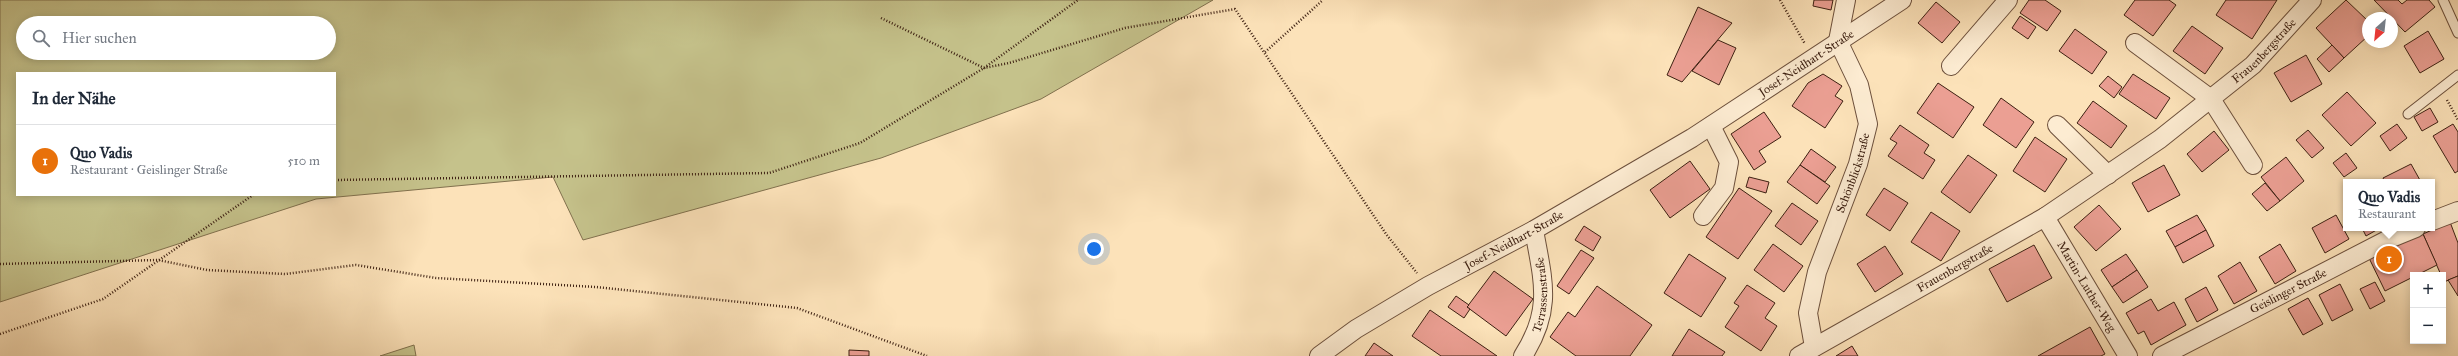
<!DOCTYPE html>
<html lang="de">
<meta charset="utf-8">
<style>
body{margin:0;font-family:"IM FELL Great Primer",serif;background:#f6f6f7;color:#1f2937}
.controls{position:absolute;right:12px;bottom:12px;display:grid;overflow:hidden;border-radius:0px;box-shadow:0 2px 10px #0003}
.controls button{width:36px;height:36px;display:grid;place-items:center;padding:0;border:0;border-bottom:1px solid #e0e1e3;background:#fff;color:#1f2937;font:20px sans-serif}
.compass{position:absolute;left:2362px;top:12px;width:36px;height:36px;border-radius:50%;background:#fff;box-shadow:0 2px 10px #0003;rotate:207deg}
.you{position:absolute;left:1094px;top:249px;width:14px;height:14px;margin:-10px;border:3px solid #fff;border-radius:50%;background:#1a73e8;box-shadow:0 0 0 6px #1a73e833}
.badge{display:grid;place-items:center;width:26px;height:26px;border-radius:50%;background:#8f2418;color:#fff;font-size:13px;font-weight:700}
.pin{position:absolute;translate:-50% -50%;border:2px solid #fff;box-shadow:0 1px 4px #0006}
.popup{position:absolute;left:2343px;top:179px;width:92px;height:52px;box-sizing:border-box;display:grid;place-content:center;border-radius:0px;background:#fff;filter:drop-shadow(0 1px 3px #0005);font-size:13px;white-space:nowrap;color:#747a83}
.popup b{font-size:15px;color:#1f2937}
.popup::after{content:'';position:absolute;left:50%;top:100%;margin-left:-8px;border:8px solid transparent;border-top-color:#fff}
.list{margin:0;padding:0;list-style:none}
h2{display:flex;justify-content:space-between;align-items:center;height:52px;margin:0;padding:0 16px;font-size:17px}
h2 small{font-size:13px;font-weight:400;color:#747a83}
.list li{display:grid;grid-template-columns:26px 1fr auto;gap:12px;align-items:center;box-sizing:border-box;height:72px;padding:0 16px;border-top:1px solid #e0e1e3}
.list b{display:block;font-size:15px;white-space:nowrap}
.list p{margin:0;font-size:13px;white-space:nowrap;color:#747a83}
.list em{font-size:13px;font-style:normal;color:#747a83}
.icon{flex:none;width:22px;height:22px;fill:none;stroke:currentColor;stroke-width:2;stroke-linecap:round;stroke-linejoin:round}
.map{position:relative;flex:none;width:2458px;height:356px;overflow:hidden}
.search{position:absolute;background:#fff;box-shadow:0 2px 10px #0003;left:16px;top:16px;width:320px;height:44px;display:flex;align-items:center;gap:10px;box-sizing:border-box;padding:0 14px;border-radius:22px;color:#747a83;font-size:15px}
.panel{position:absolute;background:#fff;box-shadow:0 2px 10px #0003;left:16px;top:72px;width:320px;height:124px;border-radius:0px}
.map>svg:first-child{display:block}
</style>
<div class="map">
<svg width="2458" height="356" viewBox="0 0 2458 356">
<rect width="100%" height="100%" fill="#fce2b9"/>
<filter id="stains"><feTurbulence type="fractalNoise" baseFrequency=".005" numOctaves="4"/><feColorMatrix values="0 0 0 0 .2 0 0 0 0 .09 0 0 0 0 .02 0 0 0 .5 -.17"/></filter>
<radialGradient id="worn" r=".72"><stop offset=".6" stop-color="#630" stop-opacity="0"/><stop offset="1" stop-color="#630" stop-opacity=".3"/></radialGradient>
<!-- green -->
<g fill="#c5c28b" stroke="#81714e" fill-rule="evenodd">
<path d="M 0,0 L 1213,0 L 1041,99 L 881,158 L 583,240 L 553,177 L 316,199 L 0,302 ZM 23,23 L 329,23 L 329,53 L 23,53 ZM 17,73 L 335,73 L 335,195 L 17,195 Z"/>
<path d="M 414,345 L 416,356 L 380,356 Z"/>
</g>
<!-- building -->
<g fill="#eb9f93" stroke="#3d2012">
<path d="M 1814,0 L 1833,0 L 1831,10 L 1813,6 Z"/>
<path d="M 2029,0 L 2045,0 L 2061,11 L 2047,31 L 2020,13 Z"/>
<path d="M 2135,0 L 2169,0 L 2176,5 L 2153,36 L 2124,15 Z"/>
<path d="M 2226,0 L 2277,0 L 2252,39 L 2216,15 Z"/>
<path d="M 2346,0 L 2368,21 L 2368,36 L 2344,58 L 2316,28 Z"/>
<path d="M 2374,0 L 2398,0 L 2402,4 L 2407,0 L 2429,0 L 2435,7 L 2405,32 Z"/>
<path d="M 1936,2 L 1960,22 L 1942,43 L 1918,23 Z"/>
<path d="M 1698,7 L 1732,23 L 1682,82 L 1667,75 Z"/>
<path d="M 2020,16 L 2036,27 L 2028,39 L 2012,28 Z"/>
<path d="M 2192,26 L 2223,48 L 2205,74 L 2173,51 Z"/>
<path d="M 2075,29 L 2107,52 L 2092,74 L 2059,51 Z"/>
<path d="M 2428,31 L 2444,59 L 2420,73 L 2404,46 Z"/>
<path d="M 1718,40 L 1736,48 L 1719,85 L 1692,71 Z"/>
<path d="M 2332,45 L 2344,58 L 2329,72 L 2317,59 Z"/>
<path d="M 2306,55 L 2322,84 L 2291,102 L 2274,73 Z"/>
<path d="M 1823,74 L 1842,86 L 1835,96 L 1843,101 L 1825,128 L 1792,106 L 1808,83 Z"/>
<path d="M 2133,74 L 2170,98 L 2156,119 L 2119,94 Z"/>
<path d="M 2108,76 L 2122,87 L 2114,98 L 2099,86 Z"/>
<path d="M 1938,83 L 1974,107 L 1953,138 L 1917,113 Z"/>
<path d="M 2347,92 L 2376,123 L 2351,146 L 2322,115 Z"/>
<path d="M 2001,98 L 2034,122 L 2016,148 L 1983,125 Z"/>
<path d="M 2093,101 L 2127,126 L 2111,148 L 2077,123 Z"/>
<path d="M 2430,108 L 2438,122 L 2422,131 L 2414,117 Z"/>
<path d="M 1764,112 L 1781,137 L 1759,151 L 1766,162 L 1754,170 L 1731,134 Z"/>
<path d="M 2397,124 L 2407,138 L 2390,151 L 2380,136 Z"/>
<path d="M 2453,124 L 2458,132 L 2458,171 L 2455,173 L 2433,136 Z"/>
<path d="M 1900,125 L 1929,145 L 1924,153 L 1935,160 L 1923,179 L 1888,156 L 1897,143 L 1890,139 Z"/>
<path d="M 2308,130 L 2324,148 L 2312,158 L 2296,140 Z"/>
<path d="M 2214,131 L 2229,150 L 2202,172 L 2187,154 Z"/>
<path d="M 2035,137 L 2067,159 L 2045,192 L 2013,171 Z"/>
<path d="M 1811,149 L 1836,167 L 1825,182 L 1800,165 Z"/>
<path d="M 2346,153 L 2357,168 L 2344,177 L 2333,163 Z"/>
<path d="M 1968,155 L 1997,175 L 1970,213 L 1941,192 Z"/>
<path d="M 2286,157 L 2304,181 L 2280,201 L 2261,177 Z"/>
<path d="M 1690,161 L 1710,189 L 1670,218 L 1650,190 Z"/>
<path d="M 2411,164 L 2421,182 L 2385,182 L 2383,178 Z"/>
<path d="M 1800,165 L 1830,186 L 1817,204 L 1787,182 Z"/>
<path d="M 2164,165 L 2180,195 L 2148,212 L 2132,183 Z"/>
<path d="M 1749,177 L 1769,182 L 1766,193 L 1746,187 Z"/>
<path d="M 2265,183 L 2280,201 L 2267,211 L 2252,194 Z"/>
<path d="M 1739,188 L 1772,211 L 1738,259 L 1706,237 Z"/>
<path d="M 1884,188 L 1908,203 L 1890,231 L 1866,215 Z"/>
<path d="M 1792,203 L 1818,221 L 1801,245 L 1775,226 Z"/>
<path d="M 2099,205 L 2121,229 L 2096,251 L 2074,227 Z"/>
<path d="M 1931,212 L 1960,231 L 1941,261 L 1911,242 Z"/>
<path d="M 2197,215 L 2206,230 L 2175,247 L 2166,231 Z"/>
<path d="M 2336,215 L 2349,239 L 2325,253 L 2312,228 Z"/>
<path d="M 2450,222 L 2458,243 L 2458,276 L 2444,282 L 2443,275 L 2441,275 L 2423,234 Z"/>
<path d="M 1584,226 L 1601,237 L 1593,251 L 1575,240 Z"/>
<path d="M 2362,228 L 2380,228 L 2366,236 Z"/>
<path d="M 2206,230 L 2214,246 L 2183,263 L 2175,247 Z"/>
<path d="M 2423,234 L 2437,265 L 2385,291 L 2369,258 Z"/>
<path d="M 1773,244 L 1803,266 L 1784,292 L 1754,270 Z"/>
<path d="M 2280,244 L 2296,271 L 2275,284 L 2259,257 Z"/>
<path d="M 2034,245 L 2052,278 L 2007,302 L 1989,269 Z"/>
<path d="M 1885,246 L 1903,274 L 1875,292 L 1857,264 Z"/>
<path d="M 1581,250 L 1594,258 L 1569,294 L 1557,286 Z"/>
<path d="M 1689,254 L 1726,278 L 1701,317 L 1664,293 Z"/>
<path d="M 2126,254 L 2137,270 L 2112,287 L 2101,270 Z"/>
<path d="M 2240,262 L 2257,291 L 2234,304 L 2218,276 Z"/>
<path d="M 2137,270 L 2148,287 L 2123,303 L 2112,287 Z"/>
<path d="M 1494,271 L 1533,299 L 1506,336 L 1467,307 Z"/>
<path d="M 2458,276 L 2458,296 L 2448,280 Z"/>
<path d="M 2375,282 L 2385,301 L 2370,309 L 2360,289 Z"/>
<path d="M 2340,284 L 2353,310 L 2332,321 L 2319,295 Z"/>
<path d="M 1747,285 L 1775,303 L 1765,318 L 1777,326 L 1761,351 L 1725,327 L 1739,306 L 1734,303 Z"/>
<path d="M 1597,286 L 1652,325 L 1630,356 L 1576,356 L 1550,337 L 1568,312 L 1575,317 Z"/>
<path d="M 2206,287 L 2218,310 L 2197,322 L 2185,299 Z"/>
<path d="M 1456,296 L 1469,305 L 1467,307 L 1470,309 L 1464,318 L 1448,307 Z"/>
<path d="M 2308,298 L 2323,324 L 2303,335 L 2288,309 Z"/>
<path d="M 2151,299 L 2158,311 L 2174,302 L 2186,325 L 2151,345 L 2144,331 L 2138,334 L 2126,313 Z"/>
<path d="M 1430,310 L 1497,356 L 1441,356 L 1412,336 Z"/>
<path d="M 2090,327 L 2105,354 L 2101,356 L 2038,356 Z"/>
<path d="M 1689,329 L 1725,352 L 1722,356 L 1672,356 Z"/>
<path d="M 1374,343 L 1393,356 L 1365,356 Z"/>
<path d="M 1852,346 L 1858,356 L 1836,356 Z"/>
<path d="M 849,350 L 869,351 L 869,356 L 849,356 Z"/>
</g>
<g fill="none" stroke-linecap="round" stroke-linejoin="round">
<!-- lane casing -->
<g stroke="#6d503c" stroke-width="11">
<g id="lane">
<path d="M 2443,0 L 2458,33"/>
<path d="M 2408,114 L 2458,75"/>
</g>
</g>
<!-- street casing -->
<g stroke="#6d503c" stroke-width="20">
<g id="street">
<path d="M 2135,43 L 2211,99 L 2253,165"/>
<path d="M 1951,66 L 2008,0"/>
<path d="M 2057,125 L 2108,175"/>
<path d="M 1703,216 L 1724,188 L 1729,162 L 1711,126"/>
<path id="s1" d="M 2045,217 L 2128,356"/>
<path d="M 2432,221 L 2458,211"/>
<path id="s2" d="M 1814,347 L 1808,313 L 1817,272 L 1858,164 L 1868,124 L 1859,85 L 1838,41 L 1846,0"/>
<path id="s3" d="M 1319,356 L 1356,329 L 1428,286 L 1534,230 L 1692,138 L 1902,0"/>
<path id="s4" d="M 1523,356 C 1553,309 1543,281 1534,230"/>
<path id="s5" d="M 1799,356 L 2045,217 L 2160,139 L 2253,65 L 2312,0"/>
<path id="s6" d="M 2162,356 L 2389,239 L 2416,228"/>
</g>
</g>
<!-- path -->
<g stroke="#3d2012" stroke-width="2.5" stroke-dasharray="1 2" stroke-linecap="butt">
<path d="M 1780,0 L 1805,44"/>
<path d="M 881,18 L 984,68 L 1009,63 L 1125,28 L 1235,9 L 1386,234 L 1417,273"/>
<path d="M 1265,52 L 1323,0"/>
<path d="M 2447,100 L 2458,120"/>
<path d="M 335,180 L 769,173 L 860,143 L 984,68 L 1078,0"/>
<path d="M 0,264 L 158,260 L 207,270 L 285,274 L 356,265 L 436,278 L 596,287 L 797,308 L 927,356"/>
<path d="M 0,334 L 103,299 L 253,195"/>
</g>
<!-- lane -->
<use href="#lane" stroke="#fdecd2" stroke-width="9"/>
<!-- street -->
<use href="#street" stroke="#fdecd2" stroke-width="18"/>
</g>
<g text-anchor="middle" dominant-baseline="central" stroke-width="3.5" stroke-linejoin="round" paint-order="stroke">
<!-- street labels -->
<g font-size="12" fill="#3d2012" stroke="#fdecd2">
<text stroke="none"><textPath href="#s5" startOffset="558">Frauenbergstraße</textPath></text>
<text stroke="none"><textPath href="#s3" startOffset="569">Josef-Neidhart-Straße</textPath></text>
<text stroke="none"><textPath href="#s2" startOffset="182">Schönblickstraße</textPath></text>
<text stroke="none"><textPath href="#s3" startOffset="227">Josef-Neidhart-Straße</textPath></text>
<text stroke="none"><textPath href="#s5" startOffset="179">Frauenbergstraße</textPath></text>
<text stroke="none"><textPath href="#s1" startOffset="81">Martin-Luther-Weg</textPath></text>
<text stroke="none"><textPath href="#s6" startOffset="142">Geislinger Straße</textPath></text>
<text stroke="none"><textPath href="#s4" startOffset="65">Terrassenstraße</textPath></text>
</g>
</g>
<rect width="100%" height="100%" filter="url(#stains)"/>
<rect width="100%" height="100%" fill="url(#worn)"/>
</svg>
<div class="controls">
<button>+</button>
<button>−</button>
</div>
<svg class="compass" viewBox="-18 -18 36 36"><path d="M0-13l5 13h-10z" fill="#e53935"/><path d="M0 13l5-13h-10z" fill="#747a83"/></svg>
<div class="you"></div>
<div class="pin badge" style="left:2389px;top:259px;background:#e8710a">1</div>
<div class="popup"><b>Quo Vadis</b>Restaurant</div>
<div class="search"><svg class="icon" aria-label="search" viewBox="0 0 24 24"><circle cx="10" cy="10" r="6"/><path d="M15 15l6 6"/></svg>Hier suchen</div>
<section class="panel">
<h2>In der Nähe<small></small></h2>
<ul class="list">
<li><span class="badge" style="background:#e8710a">1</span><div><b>Quo Vadis</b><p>Restaurant · Geislinger Straße</p></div><em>510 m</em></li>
</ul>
</section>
</div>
